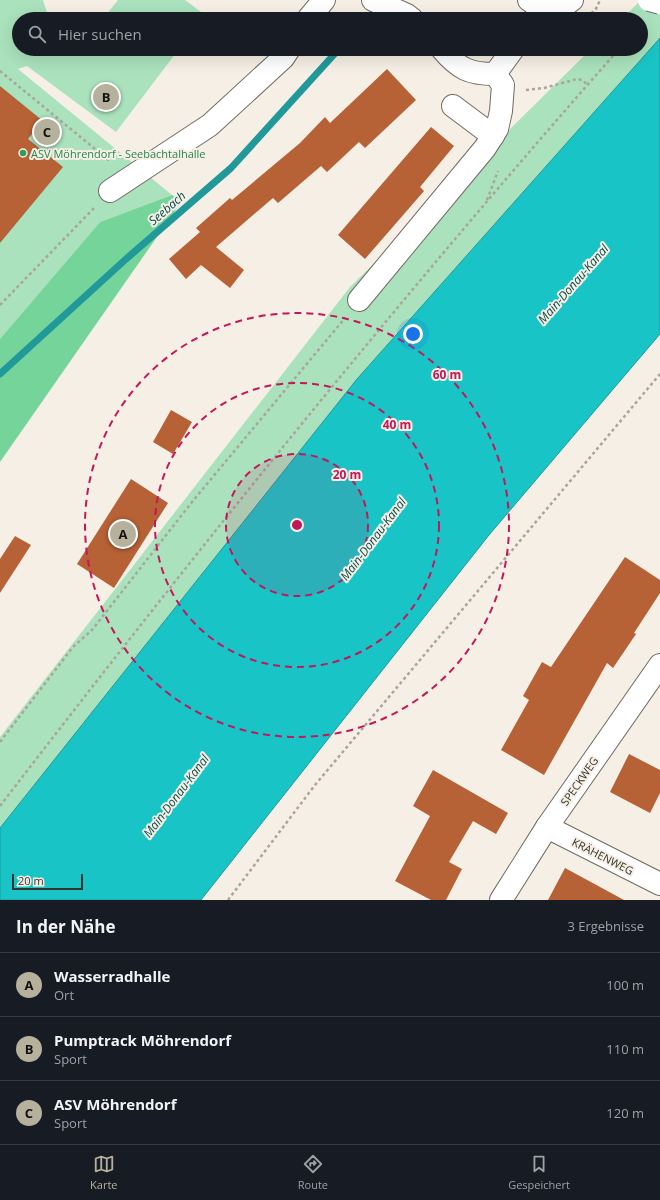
<!DOCTYPE html>
<html lang="de">
<meta charset="utf-8">
<style>
body{margin:0;font-family:"Open Sans",sans-serif;background:#20242c;color:#f1f3f6}
.scale{position:absolute;left:12px;bottom:10px;width:71px;box-sizing:border-box;padding-left:4px;border:2px solid #35332f;border-top:0;font-size:11px;line-height:14px;white-space:nowrap;color:#35332f;-webkit-text-stroke:3px #f6efe5;paint-order:stroke}
.you{position:absolute;left:413px;top:334px;width:14px;height:14px;margin:-10px;border:3px solid #fff;border-radius:50%;background:#1a73e8;box-shadow:0 0 0 6px #1a73e833}
.badge{display:grid;place-items:center;width:26px;height:26px;border-radius:50%;background:#b6b19c;color:#111;font-size:13px;font-weight:700}
.pin{position:absolute;translate:-50% -50%;border:2px solid #fff;box-shadow:0 1px 4px #0006}
.list{margin:0;padding:0;list-style:none}
h2{display:flex;justify-content:space-between;align-items:center;height:52px;margin:0;padding:0 16px;font-size:17px}
h2 small{font-size:13px;font-weight:400;color:#9ea1a6}
.list li{display:grid;grid-template-columns:26px 1fr auto;gap:12px;align-items:center;box-sizing:border-box;height:64px;padding:0 16px;border-top:1px solid #363941}
.list b{display:block;font-size:15px;white-space:nowrap}
.list p{margin:0;font-size:13px;white-space:nowrap;color:#9ea1a6}
.list em{font-size:13px;font-style:normal;color:#9ea1a6}
.icon{flex:none;width:22px;height:22px;fill:none;stroke:currentColor;stroke-width:2;stroke-linecap:round;stroke-linejoin:round}
.map{position:relative;flex:none;width:660px;height:900px;overflow:hidden}
.search{position:absolute;background:#171b24;box-shadow:0 4px 16px #0002;left:12px;right:12px;top:12px;height:44px;display:flex;align-items:center;gap:10px;box-sizing:border-box;padding:0 14px;border-radius:22px;color:#9ea1a6;font-size:15px}
.sheet{height:244px;background:#171b24}
nav{display:flex;justify-content:space-around;align-items:center;box-sizing:border-box;height:56px;border-top:1px solid #363941;background:#171b24;font-size:11px;color:#9ea1a6}
nav a{display:grid;justify-items:center;gap:2px}
nav .on{color:#b6b19c}
.map>svg:first-child{display:block}
</style>
<div class="map">
<svg width="660" height="900" viewBox="0 0 660 900">
<rect width="100%" height="100%" fill="#f6efe5"/>
<!-- green -->
<g fill="#aae2bd">
<path d="M 0,0 L 43,0 L 49,19 L 19,19 L 19,49 L 179,49 L 116,132 L 27,66 L 18,69 L 172,195 L 100,222 L 0,339 Z"/>
<path d="M 118,0 L 185,0 L 205,15 L 202,19 L 103,19 Z"/>
<path d="M 639,2 L 660,10 L 660,38 L 357,379 L 0,828 L 0,737 L 350,287 L 591,49 L 641,49 L 641,19 L 622,19 Z"/>
</g>
<!-- forest -->
<path fill="#74d49a" d="M 172,195 L 182,201 L 0,462 L 0,339 L 100,222 Z"/>
<!-- water -->
<path fill="#19c4c6" stroke="#219899" d="M 660,38 L 660,334 L 489,535 L 201,900 L 0,900 L 0,828 L 357,379 Z"/>
<g fill="none" stroke-linecap="round" stroke-linejoin="round">
<!-- stream -->
<g stroke="#219899" stroke-width="7">
<path d="M 349,19 L 351,16"/>
<path d="M 0,374 L 126,259 L 231,168 L 339,49"/>
</g>
</g>
<!-- building -->
<g fill="#b66136">
<path d="M 387,69 L 416,100 L 365,148 L 359,142 L 327,172 L 321,166 L 278,203 L 273,198 L 216,247 L 244,270 L 230,288 L 201,265 L 186,279 L 169,259 L 200,232 L 196,228 L 230,198 L 232,200 L 300,143 L 325,117 L 330,123 Z"/>
<path d="M 0,86 L 43,121 L 28,139 L 63,167 L 0,243 Z"/>
<path d="M 431,127 L 454,146 L 420,187 L 424,191 L 365,259 L 338,235 Z"/>
<path d="M 171,410 L 192,422 L 173,454 L 153,442 Z"/>
<path d="M 131,479 L 168,503 L 114,588 L 77,564 Z"/>
<path d="M 15,536 L 31,545 L 0,593 L 0,559 Z"/>
<path d="M 625,557 L 660,580 L 660,593 L 634,633 L 636,634 L 613,668 L 607,663 L 544,775 L 501,750 L 529,700 L 523,696 L 542,662 L 551,667 Z"/>
<path d="M 629,754 L 660,770 L 660,793 L 650,813 L 610,792 Z"/>
<path d="M 433,770 L 508,813 L 496,834 L 473,821 L 449,862 L 462,869 L 446,900 L 431,900 L 395,881 L 430,816 L 413,806 Z"/>
<path d="M 565,868 L 624,900 L 548,900 Z"/>
</g>
<g fill="none" stroke-linecap="round" stroke-linejoin="round">
<!-- minor casing -->
<g stroke="#716b62" stroke-width="24">
<g id="minor">
<path d="M 373,0 L 407,15 L 412,19"/>
<path d="M 529,0 C 541,10 560,11 572,0"/>
<path d="M 308,19 L 324,0"/>
<path d="M 442,49 C 459,69 469,74 495,74"/>
<path d="M 495,74 L 513,49"/>
<path d="M 453,106 L 493,136"/>
<path d="M 110,191 L 210,125 L 283,58 L 289,49"/>
<path d="M 359,300 L 485,148 L 497,129 L 501,111 L 503,85 L 495,74"/>
<path d="M 547,827 L 660,884"/>
<path d="M 501,900 L 547,827 L 660,665"/>
</g>
</g>
<!-- path -->
<g stroke="#a9a49c" stroke-width="2.5" stroke-dasharray="3 3" stroke-linecap="butt">
<path d="M 591,13 L 595,11 L 600,0"/>
<path d="M 613,19 L 614,19"/>
<path d="M 0,71 L 111,162"/>
<path d="M 526,90 L 544,88 L 577,79 L 582,80 L 588,85"/>
<path d="M 487,200 L 498,171"/>
<path d="M 0,305 L 95,207"/>
<path d="M 0,742 L 73,647 L 92,630 L 192,502 L 345,318"/>
<path d="M 0,806 C 199,547 403,294 619,49"/>
<path d="M 228,900 L 315,785 L 660,374"/>
</g>
<!-- minor -->
<use href="#minor" stroke="#fff" stroke-width="22"/>
<!-- minor-bridge casing -->
<g stroke="#716b62" stroke-width="24" stroke-linecap="butt">
<path id="minor-bridge" d="M 649,0 L 660,3"/>
</g>
<!-- minor-bridge -->
<use href="#minor-bridge" stroke="#fff" stroke-width="22"/>
</g>
<!-- distance rings -->
<circle cx="297" cy="525" r="71" fill="#c2185b" fill-opacity=".12"/>
<g fill="none" stroke="#c2185b" stroke-width="2" stroke-dasharray="7 5">
<circle cx="297" cy="525" r="71"/>
<circle cx="297" cy="525" r="142"/>
<circle cx="297" cy="525" r="212"/>
</g>
<!-- markers -->
<circle fill="#2e9e5b" stroke="#f6efe5" stroke-width="1.5" cx="23" cy="153" r="4"/>
<g text-anchor="middle" dominant-baseline="central" stroke-width="4" stroke-linejoin="round" paint-order="stroke">
<!-- leisure labels -->
<g font-size="11" fill="#27864d" stroke="#f6efe5" text-anchor="start">
<text x="31" y="153">ASV Möhrendorf - Seebachtalhalle</text>
</g>
<!-- street labels -->
<g font-size="11" fill="#35332f" stroke="#f6efe5">
<text transform="translate(579 781) rotate(-55)">SPECKWEG</text>
<text transform="translate(603 856) rotate(27)">KRÄHENWEG</text>
</g>
<!-- water labels -->
<g font-size="12" font-style="italic" fill="#074b4c" stroke="#f6efe5">
<text transform="translate(167 208) rotate(-41)">Seebach</text>
<text transform="translate(573 284) rotate(-49)">Main-Donau-Kanal</text>
<text transform="translate(373 539) rotate(-53)">Main-Donau-Kanal</text>
<text transform="translate(176 796) rotate(-53)">Main-Donau-Kanal</text>
</g>
</g>
<circle cx="297" cy="525" r="6" fill="#c2185b" stroke="#f6efe5" stroke-width="2"/>
<g font-size="12" text-anchor="middle" font-weight="bold" fill="#c2185b" stroke="#f6efe5" stroke-width="4" stroke-linejoin="round" paint-order="stroke">
<text x="447" y="379">60 m</text>
<text x="397" y="429">40 m</text>
<text x="347" y="479">20 m</text>
</g>
</svg>
<div class="scale">20 m</div>
<div class="you"></div>
<div class="pin badge" style="left:123px;top:534px">A</div>
<div class="pin badge" style="left:106px;top:97px">B</div>
<div class="pin badge" style="left:47px;top:132px">C</div>
<div class="search"><svg class="icon" aria-label="search" viewBox="0 0 24 24"><circle cx="10" cy="10" r="6"/><path d="M15 15l6 6"/></svg>Hier suchen</div>
</div>
<section class="sheet">
<h2>In der Nähe<small>3 Ergebnisse</small></h2>
<ul class="list">
<li><span class="badge">A</span><div><b>Wasserradhalle</b><p>Ort</p></div><em>100 m</em></li>
<li><span class="badge">B</span><div><b>Pumptrack Möhrendorf</b><p>Sport</p></div><em>110 m</em></li>
<li><span class="badge">C</span><div><b>ASV Möhrendorf</b><p>Sport</p></div><em>120 m</em></li>
</ul>
</section>
<nav>
<a class="on"><svg class="icon" aria-label="map" viewBox="0 0 24 24"><path d="M3 6l6-2 6 2 6-2v14l-6 2-6-2-6 2zM9 4v14M15 6v14"/></svg>Karte</a>
<a><svg class="icon" aria-label="directions" viewBox="0 0 24 24"><path d="M12 3l9 9-9 9-9-9zM9 14v-3h6M13 9l2 2-2 2"/></svg>Route</a>
<a><svg class="icon" aria-label="saved" viewBox="0 0 24 24"><path d="M7 4h10v16l-5-4-5 4z"/></svg>Gespeichert</a>
</nav>
